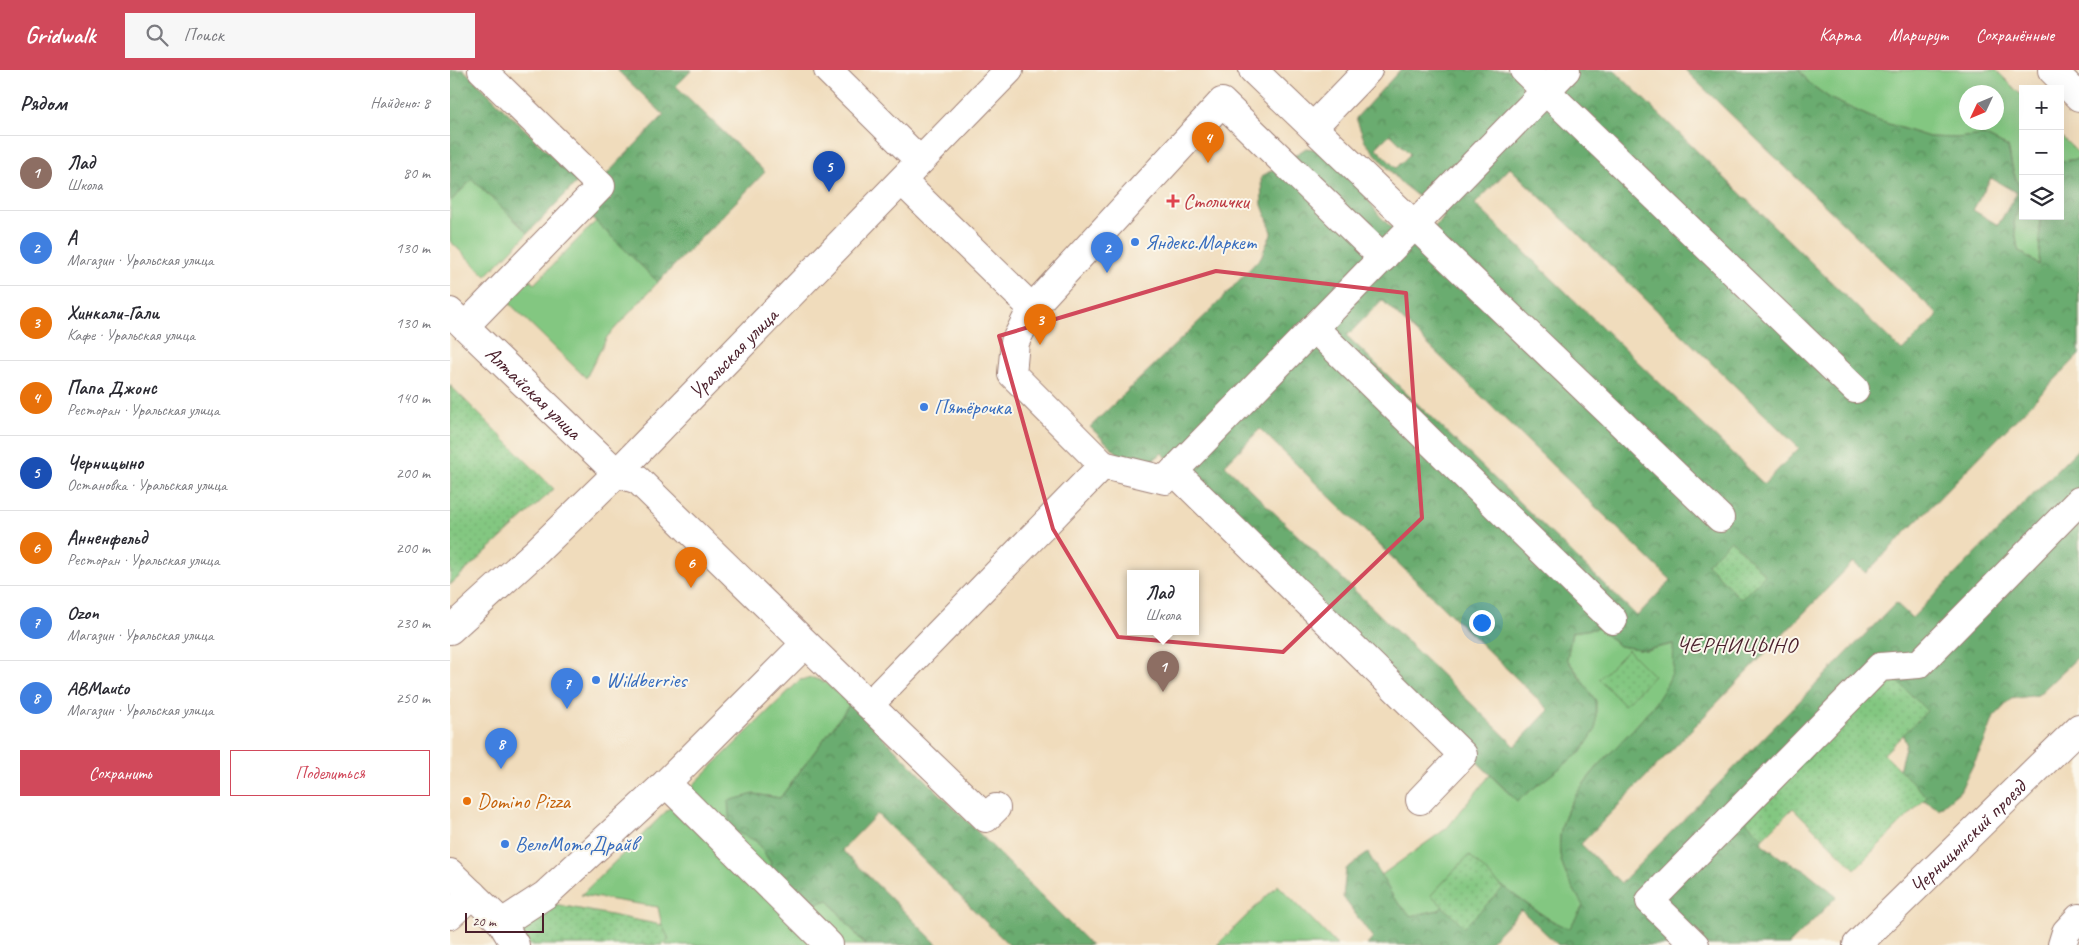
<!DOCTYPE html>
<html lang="ru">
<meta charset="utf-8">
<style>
body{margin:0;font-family:Caveat,sans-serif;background:#f7f7f7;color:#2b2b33}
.controls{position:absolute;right:15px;top:15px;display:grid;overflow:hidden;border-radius:0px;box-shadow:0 5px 20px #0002}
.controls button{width:45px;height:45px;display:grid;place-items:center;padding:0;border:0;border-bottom:1px solid #e1e1e2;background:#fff;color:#2b2b33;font:25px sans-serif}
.compass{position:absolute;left:1509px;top:15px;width:45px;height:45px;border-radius:50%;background:#fff;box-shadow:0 5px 20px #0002;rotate:226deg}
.scale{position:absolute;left:15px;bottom:12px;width:79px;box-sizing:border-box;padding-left:5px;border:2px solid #4a1f2b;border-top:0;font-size:14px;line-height:18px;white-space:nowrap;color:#4a1f2b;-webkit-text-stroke:4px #fbf7ec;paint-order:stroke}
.you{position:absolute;left:1031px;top:552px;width:18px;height:18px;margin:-12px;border:4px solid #fff;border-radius:50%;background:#1a73e8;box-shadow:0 0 0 8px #1a73e833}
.badge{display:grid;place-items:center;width:32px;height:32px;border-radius:50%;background:#d1495b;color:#fff;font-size:16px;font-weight:700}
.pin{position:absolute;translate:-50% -41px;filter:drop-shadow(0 1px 2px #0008)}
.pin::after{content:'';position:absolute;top:26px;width:18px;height:15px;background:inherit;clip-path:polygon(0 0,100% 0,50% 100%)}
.popup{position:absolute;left:677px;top:500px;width:72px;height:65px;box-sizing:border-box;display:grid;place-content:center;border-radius:0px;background:#fff;filter:drop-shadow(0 1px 4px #0005);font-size:16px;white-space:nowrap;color:#7c7c81}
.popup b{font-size:19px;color:#2b2b33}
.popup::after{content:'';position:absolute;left:50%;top:100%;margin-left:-10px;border:10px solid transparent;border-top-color:#fff}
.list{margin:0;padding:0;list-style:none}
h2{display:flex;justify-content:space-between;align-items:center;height:65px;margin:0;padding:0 20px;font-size:21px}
h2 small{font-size:16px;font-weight:400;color:#7c7c81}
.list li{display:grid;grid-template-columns:32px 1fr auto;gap:15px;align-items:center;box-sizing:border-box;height:75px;padding:0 20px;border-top:1px solid #e1e1e2}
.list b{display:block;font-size:19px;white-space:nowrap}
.list p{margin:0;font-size:16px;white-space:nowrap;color:#7c7c81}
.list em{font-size:16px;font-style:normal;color:#7c7c81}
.actions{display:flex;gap:10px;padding:15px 20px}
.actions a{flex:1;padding:11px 0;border:1px solid #d1495b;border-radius:0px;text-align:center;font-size:18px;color:#d1495b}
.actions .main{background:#d1495b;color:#fff}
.icon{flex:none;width:28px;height:28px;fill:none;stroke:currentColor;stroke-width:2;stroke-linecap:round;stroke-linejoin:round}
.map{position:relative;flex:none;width:1629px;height:875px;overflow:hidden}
header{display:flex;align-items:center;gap:30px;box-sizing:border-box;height:70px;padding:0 25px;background:#d1495b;color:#fff}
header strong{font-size:24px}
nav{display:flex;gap:28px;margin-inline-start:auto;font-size:18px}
.search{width:350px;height:45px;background:#f7f7f7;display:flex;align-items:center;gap:12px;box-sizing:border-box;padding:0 18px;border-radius:0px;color:#7c7c81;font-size:19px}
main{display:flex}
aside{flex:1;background:#fff}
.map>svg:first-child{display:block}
</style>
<header>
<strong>Gridwalk</strong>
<div class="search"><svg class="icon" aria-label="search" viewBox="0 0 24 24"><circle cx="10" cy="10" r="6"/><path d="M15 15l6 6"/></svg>Поиск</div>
<nav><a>Карта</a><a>Маршрут</a><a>Сохранённые</a></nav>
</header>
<main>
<aside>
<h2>Рядом<small>Найдено: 8</small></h2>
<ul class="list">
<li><span class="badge" style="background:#8d6e63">1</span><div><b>Лад</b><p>Школа</p></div><em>80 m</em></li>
<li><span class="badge" style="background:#3f7fe0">2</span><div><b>А</b><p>Магазин · Уральская улица</p></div><em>130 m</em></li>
<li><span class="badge" style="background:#e8710a">3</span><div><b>Хинкали-Гали</b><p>Кафе · Уральская улица</p></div><em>130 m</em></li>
<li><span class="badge" style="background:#e8710a">4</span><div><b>Папа Джонс</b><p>Ресторан · Уральская улица</p></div><em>140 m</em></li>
<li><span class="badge" style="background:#1a4fb4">5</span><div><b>Черницыно</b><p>Остановка · Уральская улица</p></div><em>200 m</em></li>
<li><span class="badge" style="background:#e8710a">6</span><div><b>Анненфельд</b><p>Ресторан · Уральская улица</p></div><em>200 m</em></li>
<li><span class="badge" style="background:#3f7fe0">7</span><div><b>Ozon</b><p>Магазин · Уральская улица</p></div><em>230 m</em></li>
<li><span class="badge" style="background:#3f7fe0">8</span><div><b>ABMauto</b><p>Магазин · Уральская улица</p></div><em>250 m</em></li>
</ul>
<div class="actions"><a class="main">Сохранить</a><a>Поделиться</a></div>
</aside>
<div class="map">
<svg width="1629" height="875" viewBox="0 0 1629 875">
<defs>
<pattern id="forest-crowns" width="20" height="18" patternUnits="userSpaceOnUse" patternTransform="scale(1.25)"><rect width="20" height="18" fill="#6aac6f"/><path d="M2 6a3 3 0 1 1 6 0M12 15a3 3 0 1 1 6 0" fill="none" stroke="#598b5b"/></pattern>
<pattern id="park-dots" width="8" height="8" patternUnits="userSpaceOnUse" patternTransform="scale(1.25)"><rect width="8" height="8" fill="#83c781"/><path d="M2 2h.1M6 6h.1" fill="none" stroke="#73aa70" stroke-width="1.8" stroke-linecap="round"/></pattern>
</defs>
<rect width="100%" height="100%" fill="#fbf7ec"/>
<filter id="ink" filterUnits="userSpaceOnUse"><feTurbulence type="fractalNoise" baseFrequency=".02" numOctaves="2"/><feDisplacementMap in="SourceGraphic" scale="10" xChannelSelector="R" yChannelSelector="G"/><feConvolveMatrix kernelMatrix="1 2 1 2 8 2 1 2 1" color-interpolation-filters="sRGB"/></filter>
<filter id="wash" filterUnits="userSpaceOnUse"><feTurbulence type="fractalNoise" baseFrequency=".0096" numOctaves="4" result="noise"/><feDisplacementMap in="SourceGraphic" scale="20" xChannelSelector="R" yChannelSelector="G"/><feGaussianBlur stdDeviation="1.12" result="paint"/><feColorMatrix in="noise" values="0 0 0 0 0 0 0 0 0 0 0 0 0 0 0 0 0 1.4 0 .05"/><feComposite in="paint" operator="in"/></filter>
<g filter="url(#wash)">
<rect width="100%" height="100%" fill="#f0dcbc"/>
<!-- grass -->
<g fill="#83c781" stroke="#667356" fill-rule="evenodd">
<path d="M 1349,0 L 1546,0 L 1573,27 L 1573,146 L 1590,146 L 1590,195 L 1568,180 L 1564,153 L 1572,124 L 1563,101 L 1558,77 L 1534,65 L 1506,68 L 1479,67 L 1429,51 L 1381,29 L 1360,14 ZM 1516,22 L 1546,22 L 1546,52 L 1516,52 Z"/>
<path d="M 1610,65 L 1629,84 L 1629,89 L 1612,91 L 1610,93 Z"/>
<path d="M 22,109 L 78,163 L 36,206 L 0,171 L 0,132 Z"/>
<path d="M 146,151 L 208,212 L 157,267 L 136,308 L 54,228 L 75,205 L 84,214 Z"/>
<path d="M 1149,558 L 1169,576 L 1196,580 L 1224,574 C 1223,583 1225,596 1222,604 C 1197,667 1102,711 1110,784 C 1112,802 1125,821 1134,836 L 1119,860 C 1087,844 1061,821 1031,802 L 989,840 L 961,846 L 944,828 L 930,806 L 997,758 L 1040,705 L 1067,731 L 1132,609 L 1117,589 L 1122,562 Z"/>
<path d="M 363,608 L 375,612 L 400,634 L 330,728 L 304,724 L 306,771 L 352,838 L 378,830 L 415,875 L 216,875 L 208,837 L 131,825 L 350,610 Z"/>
<path d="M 828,815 L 887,875 L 767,875 Z"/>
</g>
<!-- forest -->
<g fill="url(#forest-crowns)" stroke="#5a664d" fill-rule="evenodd">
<path d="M 0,0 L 14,0 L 128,111 L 78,163 L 22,109 L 0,132 Z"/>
<path d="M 167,0 L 242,0 L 226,16 L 315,102 L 208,212 L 136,142 L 156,105 L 214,45 Z"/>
<path d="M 950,0 L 1164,0 L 1452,281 L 1488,245 L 1235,0 L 1349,0 L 1360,14 L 1381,29 L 1429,51 L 1479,67 L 1506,68 L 1534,65 L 1558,77 L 1563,101 L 1572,124 L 1564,153 L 1568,180 L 1589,195 L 1590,146 L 1610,146 L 1610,93 L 1612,91 L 1629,89 L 1629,285 L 1416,503 L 1403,492 L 1131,774 L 1171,813 L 1446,533 L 1462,548 L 1629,378 L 1629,586 L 1588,625 L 1561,629 L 1544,647 L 1534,673 L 1510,721 L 1489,739 L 1465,725 L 1449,700 L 1456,673 L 1445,647 L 1321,747 L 1311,773 L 1331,788 L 1356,801 L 1387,826 L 1339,875 L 1108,875 L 1071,840 L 1037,875 L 917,875 L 923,868 L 893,827 L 896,799 L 918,783 L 944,828 L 961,846 L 989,840 L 1031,802 C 1061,820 1087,846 1119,859 L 1133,836 C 1125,821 1112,802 1110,784 C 1102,712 1197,666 1221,605 C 1225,596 1223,583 1223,574 L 1196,580 L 1169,576 L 1149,558 L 1122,562 L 1117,589 L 1146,631 L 1146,659 L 1131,682 L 1067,731 L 712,383 L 688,403 L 640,357 L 765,236 L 811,187 L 822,162 L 812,135 L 811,107 L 856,78 L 884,82 L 929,145 L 948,164 L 975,167 L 994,147 L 951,113 L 915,72 L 906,48 ZM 940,64 L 960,84 L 946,98 L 926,78 ZM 1060,98 L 1349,378 L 1314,414 L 1025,134 ZM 1541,108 L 1567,123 L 1548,155 L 1523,140 ZM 932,230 L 1221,510 L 1187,546 L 897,266 ZM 810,359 L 1099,640 L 1065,676 L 775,395 Z"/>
<path d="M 400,634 L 641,875 L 559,875 L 427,744 L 392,780 L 488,875 L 415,875 L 378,830 L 352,838 L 307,816 L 321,793 L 306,771 L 280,759 L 278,731 L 304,724 L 330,728 Z"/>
</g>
<!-- park -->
<g fill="url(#park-dots)" stroke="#667356">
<path d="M 0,315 L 104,419 L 0,515 Z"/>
<path d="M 1281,470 L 1315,505 L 1291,529 L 1257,494 Z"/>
<path d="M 1178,580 L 1204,606 L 1174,635 L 1149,609 Z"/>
<path d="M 1441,605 L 1477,641 L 1434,684 L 1477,727 L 1405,799 L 1343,738 L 1313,768 L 1296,751 Z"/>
<path d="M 1019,785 L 1053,818 L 1014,857 L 981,825 Z"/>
<path d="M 94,832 L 212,855 L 219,869 L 213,875 L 79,875 L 65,861 Z"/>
</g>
</g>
<g filter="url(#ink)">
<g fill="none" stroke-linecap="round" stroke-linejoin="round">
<!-- minor casing -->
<g stroke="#9d7e74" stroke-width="30">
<g id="minor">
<path d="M 378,0 L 470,91"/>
<path d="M 803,0 L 1270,448"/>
<path d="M 1074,0 L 1405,319"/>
<path d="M 1602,0 L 1629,27"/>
<path d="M 863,57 L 918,0"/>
<path d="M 452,111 L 582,238"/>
<path id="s1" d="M 0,242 L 167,403 L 188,410 L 419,635 L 653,395 L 715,410 L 724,401 L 1013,685 L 970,730"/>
<path d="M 15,256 L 151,116 L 32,0"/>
<path d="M 864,258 L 1163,550"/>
<path d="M 653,395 L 562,304 L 565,272 L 582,238 L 772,32 L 933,188"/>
<path d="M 724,401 L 1116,0"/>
<path d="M 419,635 L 536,748 L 546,738"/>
<path d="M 216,713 L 379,875"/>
<path d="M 0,803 L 52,853 L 65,875"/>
<path d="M 0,845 L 22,824"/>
<path d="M 52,853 L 95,825 L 216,713 L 355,574"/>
<path d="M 1245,875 L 1200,831 L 1430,597 L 1469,594 L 1629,431"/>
<path id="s2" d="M 1407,875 L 1629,658"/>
<path d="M 1612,875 L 1616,862 L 1629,848"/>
</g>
</g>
<!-- major casing -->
<g stroke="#9d7e74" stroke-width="30">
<g id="major">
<path id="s3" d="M 0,560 L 86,482 L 167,403 L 559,0"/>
</g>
</g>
<!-- minor -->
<use href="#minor" stroke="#fff" stroke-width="28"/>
<!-- major -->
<use href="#major" stroke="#fff" stroke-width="28"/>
</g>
</g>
<!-- marked area -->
<path fill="none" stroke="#d1495b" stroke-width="4" stroke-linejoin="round" d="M 766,201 L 956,223 L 972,448 L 833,582 L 668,567 L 603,459 L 549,266 Z"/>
<!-- markers -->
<path fill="#e0444e" stroke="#fbf7ec" stroke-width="2" d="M720.5 123.5h5v5h5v5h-5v5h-5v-5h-5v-5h5z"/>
<g fill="#3f7fe0" stroke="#fbf7ec" stroke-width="2">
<circle cx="685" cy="172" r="5"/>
<circle cx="474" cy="337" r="5"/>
<circle cx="146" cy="610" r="5"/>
<circle cx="55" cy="774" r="5"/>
</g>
<circle fill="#e8710a" stroke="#fbf7ec" stroke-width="2" cx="17" cy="731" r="5"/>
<g text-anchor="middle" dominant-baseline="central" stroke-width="4" stroke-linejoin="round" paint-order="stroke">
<!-- health labels -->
<g font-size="21" fill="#be3a42" stroke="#fbf7ec" text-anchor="start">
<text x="733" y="131">Столички</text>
</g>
<!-- shop labels -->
<g font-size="21" fill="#366cbe" stroke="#fbf7ec" text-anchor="start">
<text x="695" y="172">Яндекс.Маркет</text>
<text x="484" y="337">Пятёрочка</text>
<text x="156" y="610">Wildberries</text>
<text x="65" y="774">ВелоМотоДрайв</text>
</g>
<!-- street labels -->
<g font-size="21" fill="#4a1f2b" stroke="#fbf7ec">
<text stroke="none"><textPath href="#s3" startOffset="396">Уральская улица</textPath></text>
<text stroke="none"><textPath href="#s1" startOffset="116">Алтайская улица</textPath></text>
<text stroke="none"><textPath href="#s2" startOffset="155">Черницынский проезд</textPath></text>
</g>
<!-- food labels -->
<g font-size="21" fill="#c56008" stroke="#fbf7ec" text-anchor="start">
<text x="27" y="731">Domino Pizza</text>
</g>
<!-- neighbourhood labels -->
<g font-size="22" letter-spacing="1" fill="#4a1f2b" stroke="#fbf7ec">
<text x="1287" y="575">ЧЕРНИЦЫНО</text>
</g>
</g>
</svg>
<div class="controls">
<button>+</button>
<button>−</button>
<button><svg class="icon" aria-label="layers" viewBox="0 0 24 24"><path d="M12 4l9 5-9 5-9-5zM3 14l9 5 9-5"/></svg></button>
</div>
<svg class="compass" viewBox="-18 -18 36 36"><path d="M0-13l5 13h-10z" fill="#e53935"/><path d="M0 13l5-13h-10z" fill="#7c7c81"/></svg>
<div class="scale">20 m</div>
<div class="you"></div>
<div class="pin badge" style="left:713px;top:622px;background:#8d6e63">1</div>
<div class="popup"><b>Лад</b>Школа</div>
<div class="pin badge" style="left:657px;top:203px;background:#3f7fe0">2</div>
<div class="pin badge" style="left:590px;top:275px;background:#e8710a">3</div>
<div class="pin badge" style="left:758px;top:93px;background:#e8710a">4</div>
<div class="pin badge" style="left:379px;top:122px;background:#1a4fb4">5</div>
<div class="pin badge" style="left:241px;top:518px;background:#e8710a">6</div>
<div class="pin badge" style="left:117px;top:639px;background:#3f7fe0">7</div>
<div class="pin badge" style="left:51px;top:699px;background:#3f7fe0">8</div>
</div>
</main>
